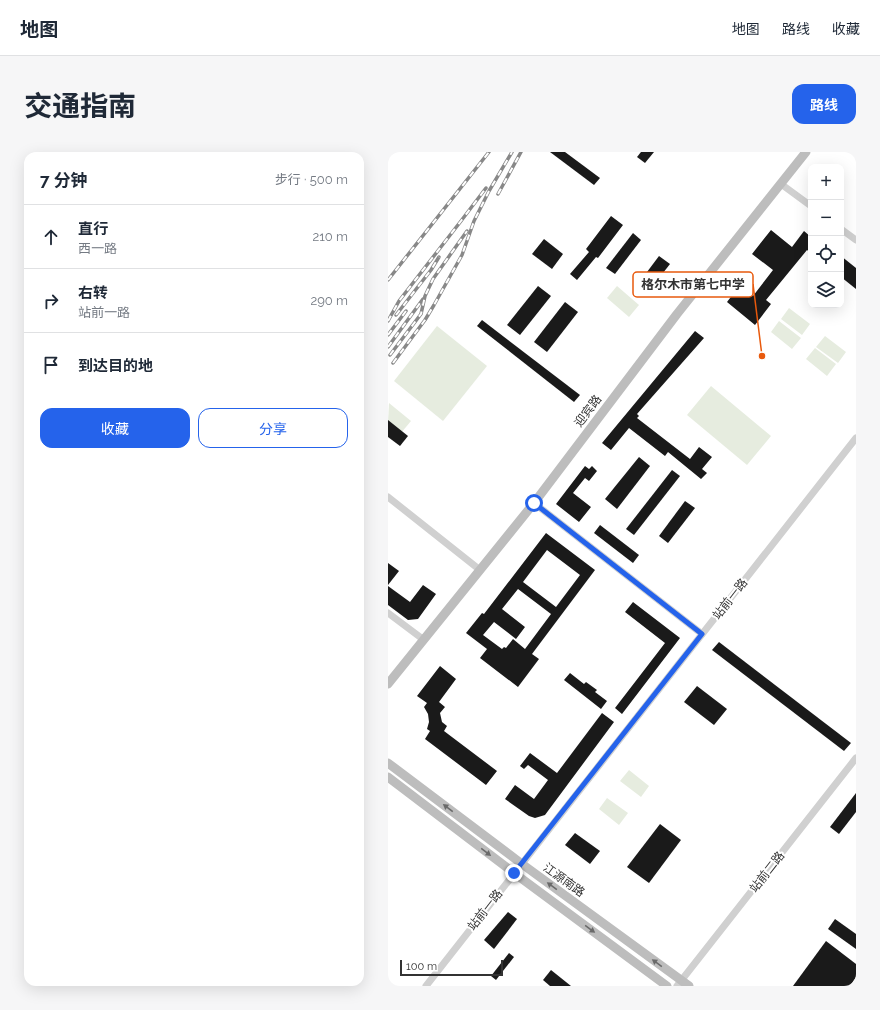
<!DOCTYPE html>
<html lang="zh">
<meta charset="utf-8">
<style>
body{margin:0;font-family:Raleway,"Noto Sans SC",sans-serif;background:#f6f6f7;color:#1f2937}
.controls{position:absolute;right:12px;top:12px;display:grid;overflow:hidden;border-radius:8px;box-shadow:0 4px 16px #0002}
.controls button{width:36px;height:36px;display:grid;place-items:center;padding:0;border:0;border-bottom:1px solid #e0e1e3;background:#fff;color:#1f2937;font:20px sans-serif}
.scale{position:absolute;left:12px;bottom:10px;width:103px;box-sizing:border-box;padding-left:4px;border:2px solid #333;border-top:0;font-size:11px;line-height:14px;white-space:nowrap;color:#333;-webkit-text-stroke:3px #fff;paint-order:stroke}
.stop{position:absolute;width:12px;height:12px;margin:-9px;border:3px solid #2563eb;border-radius:50%;background:#fff}
.stop.end{background:#2563eb;border-color:#fff;box-shadow:0 1px 4px #0008}
.list{margin:0;padding:0;list-style:none}
h2{display:flex;justify-content:space-between;align-items:center;height:52px;margin:0;padding:0 16px;font-size:17px}
h2 small{font-size:13px;font-weight:400;color:#747a83}
.list li{display:grid;grid-template-columns:26px 1fr auto;gap:12px;align-items:center;box-sizing:border-box;height:64px;padding:0 16px;border-top:1px solid #e0e1e3}
.list b{display:block;font-size:15px;white-space:nowrap}
.list p{margin:0;font-size:13px;white-space:nowrap;color:#747a83}
.list em{font-size:13px;font-style:normal;color:#747a83}
.actions{display:flex;gap:8px;padding:12px 16px}
.actions a{flex:1;padding:9px 0;border:1px solid #2563eb;border-radius:12px;text-align:center;font-size:14px;color:#2563eb}
.actions .main{background:#2563eb;color:#fff}
.icon{flex:none;width:22px;height:22px;fill:none;stroke:currentColor;stroke-width:2;stroke-linecap:round;stroke-linejoin:round}
.map{position:relative;flex:none;width:468px;height:834px;overflow:hidden;border-radius:12px}
header{display:flex;align-items:center;gap:24px;box-sizing:border-box;height:56px;padding:0 20px;background:#fff;border-bottom:1px solid #e0e1e3}
header strong{font-size:19px}
nav{display:flex;gap:22px;margin-inline-start:auto;font-size:14px}
.intro{display:flex;align-items:center;justify-content:space-between;box-sizing:border-box;height:96px;padding:0 24px}
h1{margin:0;font-size:28px}
.button{padding:10px 18px;border-radius:12px;background:#2563eb;color:#fff;font-size:14px;font-weight:700}
main{display:flex;gap:24px;padding:0 24px}
aside{flex:1;background:#fff;border-radius:12px;box-shadow:0 4px 16px #0002}
.map>svg:first-child{display:block}
</style>
<header>
<strong>地图</strong>
<nav><a>地图</a><a>路线</a><a>收藏</a></nav>
</header>
<div class="intro"><h1>交通指南</h1><a class="button">路线</a></div>
<main>
<aside>
<h2>7 分钟<small>步行 · 500 m</small></h2>
<ul class="list">
<li><svg class="icon" aria-label="ahead" viewBox="0 0 24 24"><path d="M12 20V5M6 11l6-6 6 6"/></svg><div><b>直行</b><p>西一路</p></div><em>210 m</em></li>
<li><svg class="icon" aria-label="right" viewBox="0 0 24 24"><path d="M7 20v-9h11M14 6l5 5-5 5"/></svg><div><b>右转</b><p>站前一路</p></div><em>290 m</em></li>
<li><svg class="icon" aria-label="arrive" viewBox="0 0 24 24"><path d="M6 21V4h12l-3 4 3 4H6"/></svg><div><b>到达目的地</b></div></li>
</ul>
<div class="actions"><a class="main">收藏</a><a>分享</a></div>
</aside>
<div class="map">
<svg width="468" height="834" viewBox="0 0 468 834">
<rect width="100%" height="100%" fill="#fff"/>
<!-- green -->
<g fill="#e6ecdf">
<path d="M 229,134 L 251,153 L 241,165 L 219,146 Z"/>
<path d="M 401,156 L 422,172 L 414,183 L 393,167 Z"/>
<path d="M 391,169 L 413,186 L 404,197 L 383,180 Z"/>
<path d="M 49,174 L 99,214 L 55,269 L 6,229 Z"/>
<path d="M 437,184 L 458,200 L 450,211 L 428,195 Z"/>
<path d="M 427,196 L 448,212 L 439,224 L 418,207 Z"/>
<path d="M 323,234 L 383,284 L 359,313 L 299,263 Z"/>
<path d="M 1,251 L 23,269 L 13,281 L 0,270 Z"/>
<path d="M 241,618 L 261,634 L 253,645 L 232,629 Z"/>
<path d="M 219,646 L 240,661 L 231,673 L 211,657 Z"/>
</g>
<!-- building -->
<g fill="#1a1a1a" fill-rule="evenodd">
<path d="M 162,0 L 177,0 L 212,26 L 206,33 Z"/>
<path d="M 253,0 L 266,0 L 257,11 L 249,5 Z"/>
<path d="M 223,64 L 235,73 L 210,106 L 208,105 L 189,128 L 182,122 L 201,100 L 198,97 Z"/>
<path d="M 383,78 L 404,95 L 416,79 L 423,85 L 423,101 L 419,98 L 378,148 L 383,152 L 367,173 L 339,150 L 352,133 L 365,144 L 385,118 L 364,102 Z"/>
<path d="M 245,81 L 253,88 L 227,122 L 218,116 Z"/>
<path d="M 156,87 L 175,102 L 164,117 L 144,102 Z"/>
<path d="M 271,104 L 282,112 L 257,144 L 247,136 Z"/>
<path d="M 453,104 L 468,116 L 468,137 L 453,125 Z"/>
<path d="M 150,134 L 163,144 L 132,183 L 119,173 Z"/>
<path d="M 177,150 L 190,160 L 159,200 L 146,190 Z"/>
<path d="M 94,168 L 192,243 L 186,250 L 89,174 Z"/>
<path d="M 307,179 L 316,186 L 249,262 L 251,264 L 249,266 L 302,307 L 311,295 L 324,305 L 314,317 L 319,321 L 313,327 L 280,300 L 277,304 L 241,276 L 223,298 L 214,291 Z"/>
<path d="M 0,268 L 20,284 L 12,294 L 0,285 Z"/>
<path d="M 251,305 L 262,314 L 229,357 L 217,347 Z"/>
<path d="M 197,314 L 201,317 L 204,314 L 209,319 L 201,329 L 197,326 L 185,341 L 203,355 L 191,370 L 168,352 Z"/>
<path d="M 284,318 L 292,324 L 246,383 L 238,377 Z"/>
<path d="M 297,349 L 307,356 L 280,391 L 271,384 Z"/>
<path d="M 212,373 L 251,403 L 245,411 L 206,381 Z"/>
<path d="M 158,381 L 207,418 L 144,502 L 151,507 L 130,535 L 92,506 L 99,497 L 78,481 L 94,461 L 96,462 ZM 159,398 L 192,423 L 168,455 L 135,430 ZM 130,437 L 163,462 L 137,497 L 125,487 L 118,496 L 116,495 L 114,497 L 95,483 L 106,470 L 128,487 L 137,475 L 114,457 Z"/>
<path d="M 0,411 L 11,419 L 0,433 Z"/>
<path d="M 35,433 L 48,442 L 30,467 L 20,468 L 0,453 L 0,434 L 22,450 Z"/>
<path d="M 245,450 L 292,486 L 234,562 L 227,556 L 277,491 L 237,460 Z"/>
<path d="M 331,490 L 463,591 L 456,599 L 324,498 Z"/>
<path d="M 52,514 L 68,527 L 51,550 L 57,555 L 52,561 L 54,570 L 59,574 L 56,579 L 109,619 L 98,633 L 37,587 L 42,579 L 39,577 L 41,570 L 40,562 L 36,555 L 39,551 L 29,544 Z"/>
<path d="M 182,521 L 196,532 L 198,530 L 209,538 L 207,540 L 219,549 L 213,557 L 176,528 Z"/>
<path d="M 309,534 L 339,557 L 326,573 L 296,550 Z"/>
<path d="M 214,561 L 226,570 L 157,663 L 147,666 L 141,664 L 117,647 L 127,633 L 146,647 L 160,628 L 140,613 L 136,617 L 132,614 L 142,601 L 169,621 Z"/>
<path d="M 468,641 L 468,660 L 451,682 L 442,675 Z"/>
<path d="M 272,672 L 293,688 L 261,731 L 239,715 Z"/>
<path d="M 187,681 L 212,699 L 202,712 L 177,693 Z"/>
<path d="M 120,760 L 129,767 L 106,797 L 96,788 Z"/>
<path d="M 447,767 L 468,782 L 468,797 L 440,777 Z"/>
<path d="M 438,789 L 468,812 L 468,825 L 462,834 L 405,834 Z"/>
<path d="M 121,801 L 126,805 L 108,828 L 103,824 Z"/>
<path d="M 163,818 L 183,834 L 162,834 L 155,828 Z"/>
</g>
<g fill="none" stroke-linecap="round" stroke-linejoin="round">
<!-- minor -->
<g stroke="#d0d0d0" stroke-width="7">
<path d="M 393,32 L 423,54"/>
<path d="M 453,77 L 468,88"/>
<path d="M 0,345 L 92,418"/>
<path d="M 146,351 L 314,482"/>
<path d="M 0,461 L 36,488"/>
<path d="M 38,834 L 468,286"/>
<path d="M 289,834 L 468,606"/>
</g>
<!-- secondary -->
<g stroke="#bdbdbd" stroke-width="9">
<path d="M 0,532 L 146,351 L 289,162 L 418,0"/>
<path d="M 0,611 L 134,712 L 301,834"/>
<path d="M 0,625 L 126,721 L 279,834"/>
</g>
<!-- rail casing -->
<g stroke="#888" stroke-width="3.5">
<g id="rail">
<path d="M 110,42 L 133,0"/>
<path d="M 0,128 L 101,0"/>
<path d="M 8,163 L 43,118 L 51,105"/>
<path d="M 0,169 L 11,149 L 73,69 L 98,36"/>
<path d="M 0,183 L 18,159"/>
<path d="M 0,195 L 35,147"/>
<path d="M 2,203 L 33,162 L 37,144 L 45,127 L 79,79"/>
<path d="M 5,211 L 37,168 L 46,153 L 74,103 L 86,69 L 101,39 L 124,0"/>
</g>
</g>
<!-- rail -->
<use href="#rail" stroke="#fff" stroke-width="2" stroke-dasharray="6" stroke-linecap="butt"/>
</g>
<!-- one-way arrows -->
<defs><path id="oneway-solid" d="M-6-.8H1V-3.2L6.5 0L1 3.2V.8H-6Z"/></defs>
<g fill="#6a6a6a">
<use href="#oneway-solid" transform="translate(60 656) rotate(-143)"/>
<use href="#oneway-solid" transform="translate(98 700) rotate(37)"/>
<use href="#oneway-solid" transform="translate(164 734) rotate(-144)"/>
<use href="#oneway-solid" transform="translate(202 777) rotate(36)"/>
<use href="#oneway-solid" transform="translate(269 811) rotate(-144)"/>
</g>
<g fill="none" stroke-linecap="round" stroke-linejoin="round">
<!-- route -->
<path stroke="#2563eb" stroke-width="5" d="M 126,721 L 314,482 L 146,351"/>
</g>
<g text-anchor="middle" dominant-baseline="central" stroke-width="4" stroke-linejoin="round" paint-order="stroke">
<!-- street labels -->
<g font-size="12" fill="#333" stroke="#fff">
<text transform="translate(200 259) rotate(-53)">迎宾路</text>
<text transform="translate(342 447) rotate(-52)">站前一路</text>
<text transform="translate(379 720) rotate(-52)">站前二路</text>
<text transform="translate(176 728) rotate(36)">江源南路</text>
<text transform="translate(97 758) rotate(-52)">站前一路</text>
</g>
</g>
<!-- callouts -->
<path fill="none" stroke="#e8590c" stroke-width="1.5" d="M374 204L365 132"/>
<circle fill="#e8590c" stroke="#fff" stroke-width="1.5" cx="374" cy="204" r="4"/>
<rect fill="#fff" stroke="#e8590c" stroke-width="1.5" x="245" y="120" width="120" height="25" rx="4"/>
<g font-size="13" text-anchor="middle" font-weight="bold" fill="#333">
<text x="305" y="137">格尔木市第七中学</text>
</g>
</svg>
<div class="controls">
<button>+</button>
<button>−</button>
<button><svg class="icon" aria-label="locate" viewBox="0 0 24 24"><circle cx="12" cy="12" r="6"/><path d="M12 2v4M12 18v4M2 12h4M18 12h4"/></svg></button>
<button><svg class="icon" aria-label="layers" viewBox="0 0 24 24"><path d="M12 4l9 5-9 5-9-5zM3 14l9 5 9-5"/></svg></button>
</div>
<div class="scale">100 m</div>
<div class="stop" style="left:146px;top:351px"></div>
<div class="stop end" style="left:126px;top:721px"></div>
</div>
</main>
